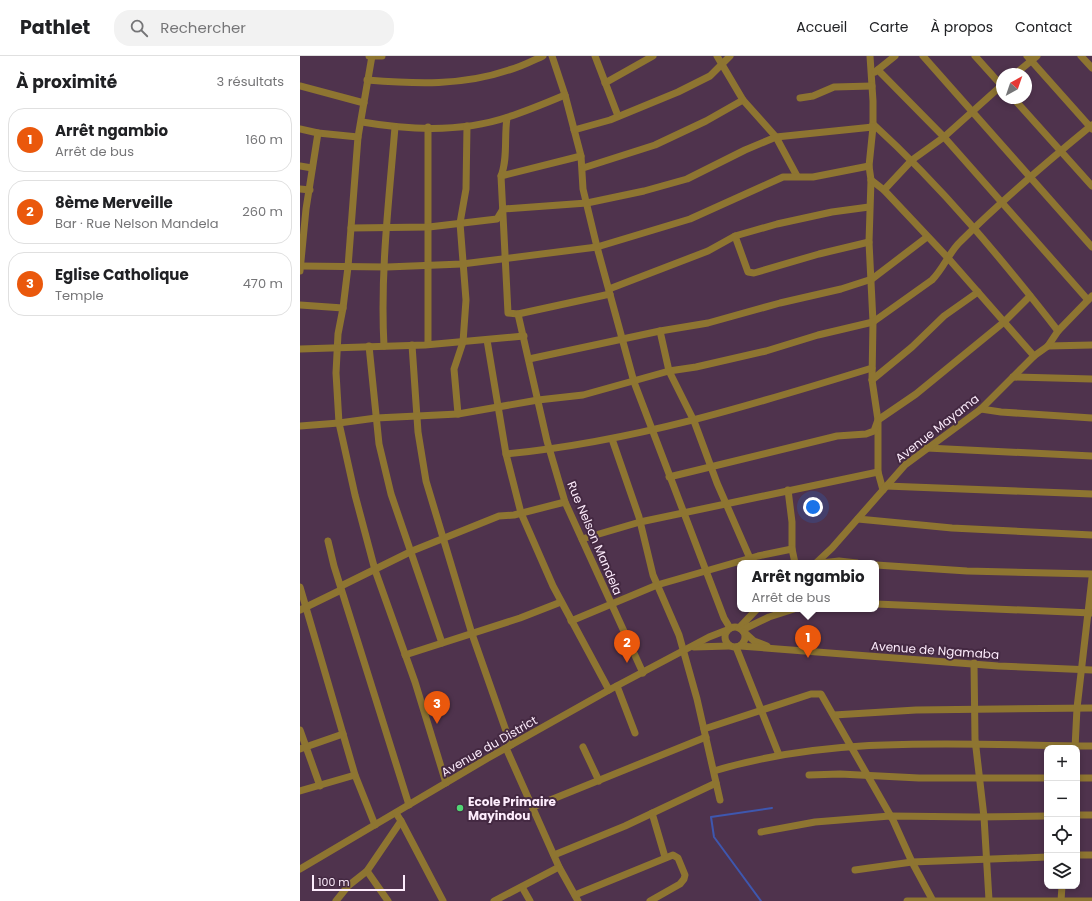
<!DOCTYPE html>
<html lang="fr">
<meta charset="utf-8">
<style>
body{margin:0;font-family:Poppins,sans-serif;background:#f2f2f2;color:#202124}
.controls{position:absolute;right:12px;bottom:12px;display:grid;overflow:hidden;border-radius:8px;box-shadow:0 2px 6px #0003}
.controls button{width:36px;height:36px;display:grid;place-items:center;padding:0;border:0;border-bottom:1px solid #e0e0e0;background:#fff;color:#202124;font:20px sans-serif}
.compass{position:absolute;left:696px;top:12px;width:36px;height:36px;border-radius:50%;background:#fff;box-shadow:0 2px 6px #0003;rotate:40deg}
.scale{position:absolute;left:12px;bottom:10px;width:93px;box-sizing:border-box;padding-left:4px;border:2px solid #fdecfc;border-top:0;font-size:11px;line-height:14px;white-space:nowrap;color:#fdecfc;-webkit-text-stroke:3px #442942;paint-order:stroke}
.you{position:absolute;left:513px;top:451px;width:14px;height:14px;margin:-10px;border:3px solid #fff;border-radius:50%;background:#1a73e8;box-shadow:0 0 0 6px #1a73e833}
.badge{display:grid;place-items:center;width:26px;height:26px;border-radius:50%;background:#ea580c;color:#fff;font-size:13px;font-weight:700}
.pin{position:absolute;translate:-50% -33px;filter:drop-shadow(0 1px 2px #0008)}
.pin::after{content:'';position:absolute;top:21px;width:14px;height:12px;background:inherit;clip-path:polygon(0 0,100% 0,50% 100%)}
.popup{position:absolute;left:437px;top:504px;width:142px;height:52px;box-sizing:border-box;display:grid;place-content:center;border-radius:8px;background:#fff;filter:drop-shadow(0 1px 3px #0005);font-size:13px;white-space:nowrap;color:#757577}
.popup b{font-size:15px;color:#202124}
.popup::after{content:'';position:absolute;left:50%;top:100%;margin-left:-8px;border:8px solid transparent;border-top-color:#fff}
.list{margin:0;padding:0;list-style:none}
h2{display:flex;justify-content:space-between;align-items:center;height:52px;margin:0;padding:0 16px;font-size:17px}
h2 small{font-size:13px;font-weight:400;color:#757577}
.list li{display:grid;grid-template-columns:26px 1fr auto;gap:12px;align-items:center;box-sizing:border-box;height:64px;margin:0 8px 8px;padding:0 8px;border:1px solid #e0e0e0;border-radius:16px}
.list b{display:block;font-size:15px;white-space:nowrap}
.list p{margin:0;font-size:13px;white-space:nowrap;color:#757577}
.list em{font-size:13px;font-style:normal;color:#757577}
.icon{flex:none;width:22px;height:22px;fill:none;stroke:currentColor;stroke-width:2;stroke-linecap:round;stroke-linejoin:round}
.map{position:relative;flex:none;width:792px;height:845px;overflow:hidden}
header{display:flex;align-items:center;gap:24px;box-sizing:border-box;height:56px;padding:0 20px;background:#fff;border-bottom:1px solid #e0e0e0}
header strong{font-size:19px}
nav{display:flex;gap:22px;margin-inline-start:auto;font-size:14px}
.search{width:280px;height:36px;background:#f2f2f2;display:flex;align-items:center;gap:10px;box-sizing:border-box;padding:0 14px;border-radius:16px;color:#757577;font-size:15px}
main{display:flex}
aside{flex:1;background:#fff}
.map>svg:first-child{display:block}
</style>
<header>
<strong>Pathlet</strong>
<div class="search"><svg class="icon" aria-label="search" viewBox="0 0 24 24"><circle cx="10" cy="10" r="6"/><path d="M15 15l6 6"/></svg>Rechercher</div>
<nav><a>Accueil</a><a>Carte</a><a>À propos</a><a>Contact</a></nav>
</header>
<main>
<aside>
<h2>À proximité<small>3 résultats</small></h2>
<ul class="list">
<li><span class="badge">1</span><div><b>Arrêt ngambio</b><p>Arrêt de bus</p></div><em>160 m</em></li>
<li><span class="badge">2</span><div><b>8ème Merveille</b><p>Bar · Rue Nelson Mandela</p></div><em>260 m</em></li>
<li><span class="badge">3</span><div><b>Eglise Catholique</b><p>Temple</p></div><em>470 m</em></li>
</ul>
</aside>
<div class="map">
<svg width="792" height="845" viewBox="0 0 792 845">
<rect width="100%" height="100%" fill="#4f334d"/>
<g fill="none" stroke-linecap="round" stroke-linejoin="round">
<!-- stream -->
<path stroke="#3e57af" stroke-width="2" d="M 461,845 L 414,781 L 411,761 L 472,752"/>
<!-- minor -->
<g stroke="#8e7531" stroke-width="7">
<path d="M 69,0 L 82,0"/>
<path d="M 72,0 L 58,81 L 48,211 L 43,252 L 38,278 L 36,317 L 39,367 L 55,439 L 75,514 L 115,626 L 146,727"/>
<path d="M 252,0 L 265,39 L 281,100 L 283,133 L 297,191 L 334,326 L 424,562 L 430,572"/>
<path d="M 295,0 L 318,60"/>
<path d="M 417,0 L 443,44 L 476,81 L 497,120"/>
<path d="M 570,0 L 573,45 L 573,71 L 569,110 L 571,124 L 569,186 L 573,266 L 572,324 L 578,364 L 578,416 L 583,434"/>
<path d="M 623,0 L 792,191"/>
<path d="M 675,0 L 702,30"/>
<path d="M 727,0 L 792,73"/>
<path d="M 781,0 L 792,12"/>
<path d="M 578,14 L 644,81 L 788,244"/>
<path d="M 575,16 L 595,0"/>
<path d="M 715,18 L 737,0"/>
<path d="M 67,24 C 116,28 162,30 209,14 C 221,11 232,5 243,0"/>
<path d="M 305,27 L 353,0"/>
<path d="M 0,30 L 64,47"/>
<path d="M 500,42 L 513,40 L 534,31 L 572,30"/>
<path d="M 713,42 L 792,130"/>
<path d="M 207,62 C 204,81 208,103 201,120 L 208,257 L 218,258 L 310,238"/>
<path d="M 62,66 C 109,74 161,77 208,61 C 227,55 246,47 265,39"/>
<path d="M 573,68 C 642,131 701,202 758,275"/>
<path d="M 128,71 L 128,288"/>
<path d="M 0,73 L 18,77 L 58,81"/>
<path d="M 274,74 L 310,64 L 378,36 L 410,20 L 430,0"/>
<path d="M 0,110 L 12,112"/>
<path d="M 283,112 L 355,89 L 406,65 L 443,44"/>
<path d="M 201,120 L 281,100"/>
<path d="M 571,124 L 584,134 L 648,202 L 734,300"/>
<path d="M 0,133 L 10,134"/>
<path d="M 584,134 L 612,104 L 644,81 L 702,29"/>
<path d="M 51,172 L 129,171 L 197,163 L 203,153 L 287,147 L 344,135 L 387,123 L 445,94 L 476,81 L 573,71"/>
<path d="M 435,180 L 448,216 L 454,217 L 519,198 L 569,186"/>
<path d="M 0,210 L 87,211 L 162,208 L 297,191 L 390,163 L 483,121 L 513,121 L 569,110"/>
<path d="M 0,215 L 6,153 L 18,77"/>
<path d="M 309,233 L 408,195 L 435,180 L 477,168 L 532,156 L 569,151"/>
<path d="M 0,249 L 43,252"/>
<path d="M 218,258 L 247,385 L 265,446 L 343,617"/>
<path d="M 360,275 L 369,315 L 394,365 L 417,427 L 452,507"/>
<path d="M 187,284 L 206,398 L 221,457 L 253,530 L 309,634"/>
<path d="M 112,289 L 118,376 L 126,425 L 172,578 L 211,689"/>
<path d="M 69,290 L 79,388 L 91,438 L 142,587"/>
<path d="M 84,290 C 80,217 89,144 95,71"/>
<path d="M 748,290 L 792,289"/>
<path d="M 0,293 L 125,289 L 224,280"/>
<path d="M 229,303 L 360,275 L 408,267 L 480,247 L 541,233 L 572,223 L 627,181"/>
<path d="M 713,321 L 792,323"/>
<path d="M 572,324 L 612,291 L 644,260 L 678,236"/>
<path d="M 681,353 L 701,356 L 792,362"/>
<path d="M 158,358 L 154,313 L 163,286 L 166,244 L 160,167 L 166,133 L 167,70"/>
<path d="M 0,370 L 39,367 L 76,362 L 158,358 L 238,344 L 283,339 L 369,315 L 396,311 L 466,295 L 518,279 L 573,266 L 632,224 C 644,212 649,196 661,185 C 702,144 747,106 792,69"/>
<path d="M 312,383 L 339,461 L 353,519 L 379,579 L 397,643 L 420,744"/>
<path d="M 627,392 L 792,400"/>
<path d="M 206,398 C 332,386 452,349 572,312"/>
<path d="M 369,421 L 537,380 L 566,378 L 574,375 L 578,364 L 616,338 L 704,266 L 730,240"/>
<path d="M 586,430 L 792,438"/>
<path d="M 488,434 L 492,466 L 492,493 L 495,507"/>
<path d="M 558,463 L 652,472 L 792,479"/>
<path d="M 282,483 L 340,466 L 578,416"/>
<path d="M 28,485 L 34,510 L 109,749"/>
<path d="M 516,507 L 532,492 L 605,409 L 681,353 L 734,300 L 748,290 L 758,275 L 792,240"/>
<path d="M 521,507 L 539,505 L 557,507"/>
<path d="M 576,509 L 667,515 L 792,518"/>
<path d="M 41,530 L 112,495 L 199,460 L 214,459 L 265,446"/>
<path d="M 0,531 L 55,719 L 75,769"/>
<path d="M 576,548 L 792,557"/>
<path d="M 0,554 L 41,534"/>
<path d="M 271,565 L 357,529 L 458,500 L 492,493"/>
<circle cx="435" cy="581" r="10"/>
<path d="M 439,572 L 457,553"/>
<path d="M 442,574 L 469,561 L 494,553"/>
<path d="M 444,576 L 454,585 L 467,590"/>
<path d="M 440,590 L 698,610 L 792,614"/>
<path d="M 394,591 L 429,590"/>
<path d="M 436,591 L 479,699"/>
<path d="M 105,599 L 220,562 L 261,546"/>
<path d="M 674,607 L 675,683 L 684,761 L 689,844"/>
<path d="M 317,630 L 335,677"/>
<path d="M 534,659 L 616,654 L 792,652"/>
<path d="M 404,673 L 511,638 L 521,638 L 593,764 L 612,806 L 633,845"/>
<path d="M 0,674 L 20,730"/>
<path d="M 283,691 L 299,725"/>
<path d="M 206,692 L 259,811 L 278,845"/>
<path d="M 775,692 L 777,652 L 792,522"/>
<path d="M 0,693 L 43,678"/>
<path d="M 414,715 C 536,678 666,689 792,690"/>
<path d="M 509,719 L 540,718 L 619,722 L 747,722"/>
<path d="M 777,722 L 792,722"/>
<path d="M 0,735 L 55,719"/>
<path d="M 233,751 L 406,681"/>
<path d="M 352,757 L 365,801"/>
<path d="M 777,759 L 792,759"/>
<path d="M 101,765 L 143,845"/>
<path d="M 461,776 L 515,766 L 590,760 L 675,761 L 747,760"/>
<path d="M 254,799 L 325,770 L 416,727"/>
<path d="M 777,799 L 792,799"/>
<path d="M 0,813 L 188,702 L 309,634 L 409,581 L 427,574"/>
<path d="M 555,814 L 612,806 L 747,801"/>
<path d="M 67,815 L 88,845"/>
<path d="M 222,831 L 230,845"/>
<path d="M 275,839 L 373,799 L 378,802 L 385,819 L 384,823 L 380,828 L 350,845"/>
<path d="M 36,845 L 48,830 L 67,815 L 101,765 L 96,757"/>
<path d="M 194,845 L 259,811"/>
<path d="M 607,845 L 792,845"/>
<path d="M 761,845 L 762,830"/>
</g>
</g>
<!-- markers -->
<circle fill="#51d674" stroke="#442942" stroke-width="1.5" cx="160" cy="752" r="4"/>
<g text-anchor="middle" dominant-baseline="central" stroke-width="4" stroke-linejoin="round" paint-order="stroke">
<!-- street labels -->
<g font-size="12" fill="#fdecfc" stroke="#442942">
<text transform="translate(637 372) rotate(-38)">Avenue Mayama</text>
<text transform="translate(295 482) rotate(67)">Rue Nelson Mandela</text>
<text transform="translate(635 594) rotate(4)">Avenue de Ngamaba</text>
<text transform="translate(189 690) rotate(-30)">Avenue du District</text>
</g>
<!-- poi labels -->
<g font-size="12" font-weight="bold" fill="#fdecfc" stroke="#442942" text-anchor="start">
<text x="168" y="745">Ecole Primaire<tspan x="168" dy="14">Mayindou</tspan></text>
</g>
</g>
</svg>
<div class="controls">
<button>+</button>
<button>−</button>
<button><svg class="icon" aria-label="locate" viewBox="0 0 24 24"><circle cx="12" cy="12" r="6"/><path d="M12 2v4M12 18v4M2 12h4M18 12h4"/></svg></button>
<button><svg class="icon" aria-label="layers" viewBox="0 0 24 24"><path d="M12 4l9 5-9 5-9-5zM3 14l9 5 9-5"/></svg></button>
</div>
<svg class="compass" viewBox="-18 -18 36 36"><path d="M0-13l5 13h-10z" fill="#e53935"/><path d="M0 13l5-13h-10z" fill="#757577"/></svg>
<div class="scale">100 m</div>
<div class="you"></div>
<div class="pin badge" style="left:508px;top:602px">1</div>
<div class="popup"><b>Arrêt ngambio</b>Arrêt de bus</div>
<div class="pin badge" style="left:327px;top:607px">2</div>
<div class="pin badge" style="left:137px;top:668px">3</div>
</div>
</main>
